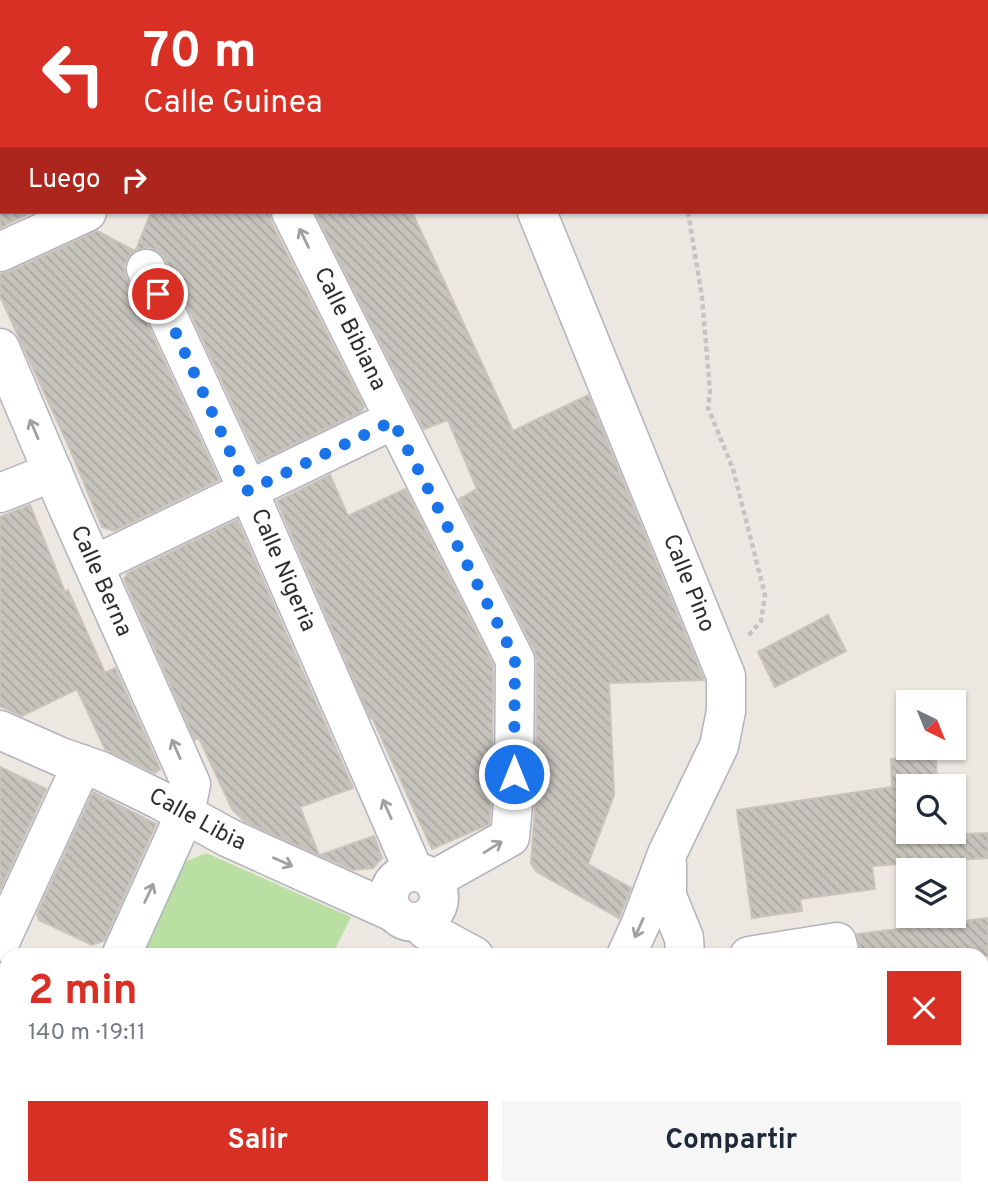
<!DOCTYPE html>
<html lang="es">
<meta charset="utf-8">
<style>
:root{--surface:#fff;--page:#f6f6f7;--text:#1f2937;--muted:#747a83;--accent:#d93025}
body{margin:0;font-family:Overpass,sans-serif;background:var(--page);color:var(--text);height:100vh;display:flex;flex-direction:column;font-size:26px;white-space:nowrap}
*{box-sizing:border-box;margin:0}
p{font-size:23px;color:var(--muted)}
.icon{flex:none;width:38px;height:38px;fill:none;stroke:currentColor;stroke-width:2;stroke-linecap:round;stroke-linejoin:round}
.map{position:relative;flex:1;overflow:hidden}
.sheet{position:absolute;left:0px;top:948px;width:989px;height:247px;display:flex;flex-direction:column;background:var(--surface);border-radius:21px 21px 0 0;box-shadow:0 2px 5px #0004}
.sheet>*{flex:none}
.banner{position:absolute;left:0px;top:0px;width:989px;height:214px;box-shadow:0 2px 5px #0004;background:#d93025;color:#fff;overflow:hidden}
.needle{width:46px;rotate:137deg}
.controls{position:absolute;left:896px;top:690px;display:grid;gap:14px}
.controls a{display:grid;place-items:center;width:70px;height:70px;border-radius:0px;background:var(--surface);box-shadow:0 2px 5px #0004;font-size:35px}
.pin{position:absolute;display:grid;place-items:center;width:60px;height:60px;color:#fff;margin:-30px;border:4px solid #fff;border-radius:50%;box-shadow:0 2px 7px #0007}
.me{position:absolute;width:77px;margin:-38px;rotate:0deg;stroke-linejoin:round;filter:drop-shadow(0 0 5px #0008)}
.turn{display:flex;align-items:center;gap:24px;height:147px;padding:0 28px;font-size:32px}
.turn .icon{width:91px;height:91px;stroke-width:2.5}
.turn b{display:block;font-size:49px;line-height:60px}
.then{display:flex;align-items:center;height:66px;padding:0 28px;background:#0003;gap:14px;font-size:26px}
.round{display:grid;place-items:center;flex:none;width:74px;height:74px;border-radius:0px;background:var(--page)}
.head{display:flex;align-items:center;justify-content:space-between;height:119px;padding:0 28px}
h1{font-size:42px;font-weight:700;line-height:52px;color:var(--accent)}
.button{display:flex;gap:14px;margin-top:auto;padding:14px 28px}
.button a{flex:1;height:80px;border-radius:0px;background:var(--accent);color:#fff;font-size:28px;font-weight:700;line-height:80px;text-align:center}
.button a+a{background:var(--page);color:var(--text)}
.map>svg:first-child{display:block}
.grass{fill:#badfa2}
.building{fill:url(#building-back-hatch);stroke:#c9c3ba;stroke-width:2}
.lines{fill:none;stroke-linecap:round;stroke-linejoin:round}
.minor-casing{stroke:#b1b3bc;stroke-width:41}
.path{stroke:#c4c4c4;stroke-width:4.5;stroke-dasharray:5 3.5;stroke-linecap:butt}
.minor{stroke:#fff;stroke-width:38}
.oneway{stroke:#a0a0a0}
.route{stroke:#1a73e8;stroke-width:12;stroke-dasharray:0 21.6}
.labels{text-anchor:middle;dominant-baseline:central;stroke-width:7;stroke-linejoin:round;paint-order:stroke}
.street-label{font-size:23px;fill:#2d2d2d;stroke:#fff}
</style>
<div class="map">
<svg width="988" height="1194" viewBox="0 0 988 1194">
<defs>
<pattern id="building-back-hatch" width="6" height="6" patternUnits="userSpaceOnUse" patternTransform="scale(1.75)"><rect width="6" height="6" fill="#c6c2bc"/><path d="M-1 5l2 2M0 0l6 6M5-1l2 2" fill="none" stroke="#aaa7a2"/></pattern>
</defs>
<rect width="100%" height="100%" fill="#ede7e1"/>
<path class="grass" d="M206 853 351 917 332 955 135 956 185 862Z
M135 1188H243L241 1194H147Z"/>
<path class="building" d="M0 212H32L0 228Z
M151 212H269L271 222 364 407 362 411 259 461 166 260 159 252 149 247 136 250Z
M315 212H412L513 431 588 395 704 680 609 683 614 795 588 864 631 888 619 918 537 872 531 864 536 793 537 660 535 651 459 499 477 489 448 420 424 429Z
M97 231 135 251 128 257 124 266 126 278 219 480 114 531 102 527 70 449 0 296V274L9 272Z
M330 475 348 516 405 489 493 665 492 792 489 824 432 849 371 715V719L277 501Z
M30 505 65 592 68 590 105 673 115 668 160 769 155 773 105 749 77 689 22 716 0 706V517Z
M237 520 353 788 300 807 319 855 244 821 232 809 199 738 195 740 124 579 128 573Z
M828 615 846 651 775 687 758 652Z
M936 755 937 786H908V831H940V835L988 833V858L872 866 875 889 800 899 802 911 752 918 737 810 892 787 891 759Z
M0 767 46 789 0 890Z
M93 792 156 824 104 941 92 945 39 920 37 914Z
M374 836 382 858 373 868 353 870 320 855Z
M988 918V956H861L857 934Z"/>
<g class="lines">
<defs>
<g id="minor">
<path d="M73 0 74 2"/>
<path d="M186 0 187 2"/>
<path d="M489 2V0"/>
<path d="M0 90 2 94"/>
<path id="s1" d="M291 212 515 660 514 793 510 837 433 880"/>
<path id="s2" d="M537 212 726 676V711L719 746 667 854 641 923 626 956"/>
<path d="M0 252 87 212"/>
<path id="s3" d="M146 269 248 490 414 872"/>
<path id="s4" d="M0 348 64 499 191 784 185 814 121 956"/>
<path d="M0 493 53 472"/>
<path d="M94 565 393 420"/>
<path id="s5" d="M0 730 61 757 101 771 160 800 229 838 393 912"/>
<path d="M667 864V896L684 938 685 956"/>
<circle cx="414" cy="897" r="25"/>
<path d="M423 921 426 930 474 956"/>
<path d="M0 942 82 764"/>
<path d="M749 956 837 942 840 956"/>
<path d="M0 1149 7 1152"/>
<path d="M81 1188 92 1194"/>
<path d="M507 1188 519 1194"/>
<path d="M732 1188 733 1194"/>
<path d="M901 1188 902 1194"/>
</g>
</defs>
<use href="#minor" class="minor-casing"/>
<path class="path" d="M653 0V2
M121 2 125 0
M688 212 702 297 710 391 708 408 733 469 765 595 761 621 748 636"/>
<use href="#minor" class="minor"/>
</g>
<defs><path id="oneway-shaft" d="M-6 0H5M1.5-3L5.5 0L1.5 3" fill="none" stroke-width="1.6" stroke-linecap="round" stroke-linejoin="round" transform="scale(1.75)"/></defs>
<g class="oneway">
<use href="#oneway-shaft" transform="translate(304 238) rotate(-116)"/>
<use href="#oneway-shaft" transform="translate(34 429) rotate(-113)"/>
<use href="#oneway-shaft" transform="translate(176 749) rotate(-114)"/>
<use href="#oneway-shaft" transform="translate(387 809) rotate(-114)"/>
<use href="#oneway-shaft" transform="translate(493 847) rotate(-32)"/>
<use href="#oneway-shaft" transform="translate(283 862) rotate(24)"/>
<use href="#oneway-shaft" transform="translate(149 893) rotate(-65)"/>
<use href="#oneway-shaft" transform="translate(639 928) rotate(114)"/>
</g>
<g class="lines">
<path class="route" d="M158 294 248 491 393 421 503 634 515 660 514 774"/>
</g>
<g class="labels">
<g class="street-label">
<text stroke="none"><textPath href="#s1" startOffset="131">Calle Bibiana</textPath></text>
<text stroke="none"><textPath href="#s3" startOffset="331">Calle Nigeria</textPath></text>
<text stroke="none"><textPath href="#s4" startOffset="254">Calle Berna</textPath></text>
<text stroke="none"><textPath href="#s2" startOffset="401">Calle Pino</textPath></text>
<text stroke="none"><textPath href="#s5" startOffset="217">Calle Libia</textPath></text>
</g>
</g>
</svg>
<div class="controls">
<a><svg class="needle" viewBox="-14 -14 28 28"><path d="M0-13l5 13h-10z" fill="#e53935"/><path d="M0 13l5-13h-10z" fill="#747a83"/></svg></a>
<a><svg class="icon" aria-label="search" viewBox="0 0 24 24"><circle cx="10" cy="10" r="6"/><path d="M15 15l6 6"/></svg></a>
<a><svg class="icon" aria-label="layers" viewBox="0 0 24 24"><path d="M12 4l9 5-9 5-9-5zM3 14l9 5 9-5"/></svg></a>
</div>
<div class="pin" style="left:158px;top:294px;background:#d93025"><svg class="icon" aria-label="arrive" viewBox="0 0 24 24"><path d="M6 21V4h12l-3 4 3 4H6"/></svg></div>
<svg class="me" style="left:514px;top:774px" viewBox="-20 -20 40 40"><circle r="17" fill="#1a73e8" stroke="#fff" stroke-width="3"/><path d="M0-11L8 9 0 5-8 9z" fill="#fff"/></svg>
<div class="banner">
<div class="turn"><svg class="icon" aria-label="left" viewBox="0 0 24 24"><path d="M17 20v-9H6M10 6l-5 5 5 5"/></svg><div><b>70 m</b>Calle Guinea</div></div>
<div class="then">Luego<svg class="icon" aria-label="right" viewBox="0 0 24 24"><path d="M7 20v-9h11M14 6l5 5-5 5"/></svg></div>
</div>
<section class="sheet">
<div class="head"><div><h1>2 min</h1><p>140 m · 19:11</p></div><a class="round" style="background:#d93025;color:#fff"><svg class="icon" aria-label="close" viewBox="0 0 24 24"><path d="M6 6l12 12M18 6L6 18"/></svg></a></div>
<div class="button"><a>Salir</a><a>Compartir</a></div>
</section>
</div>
